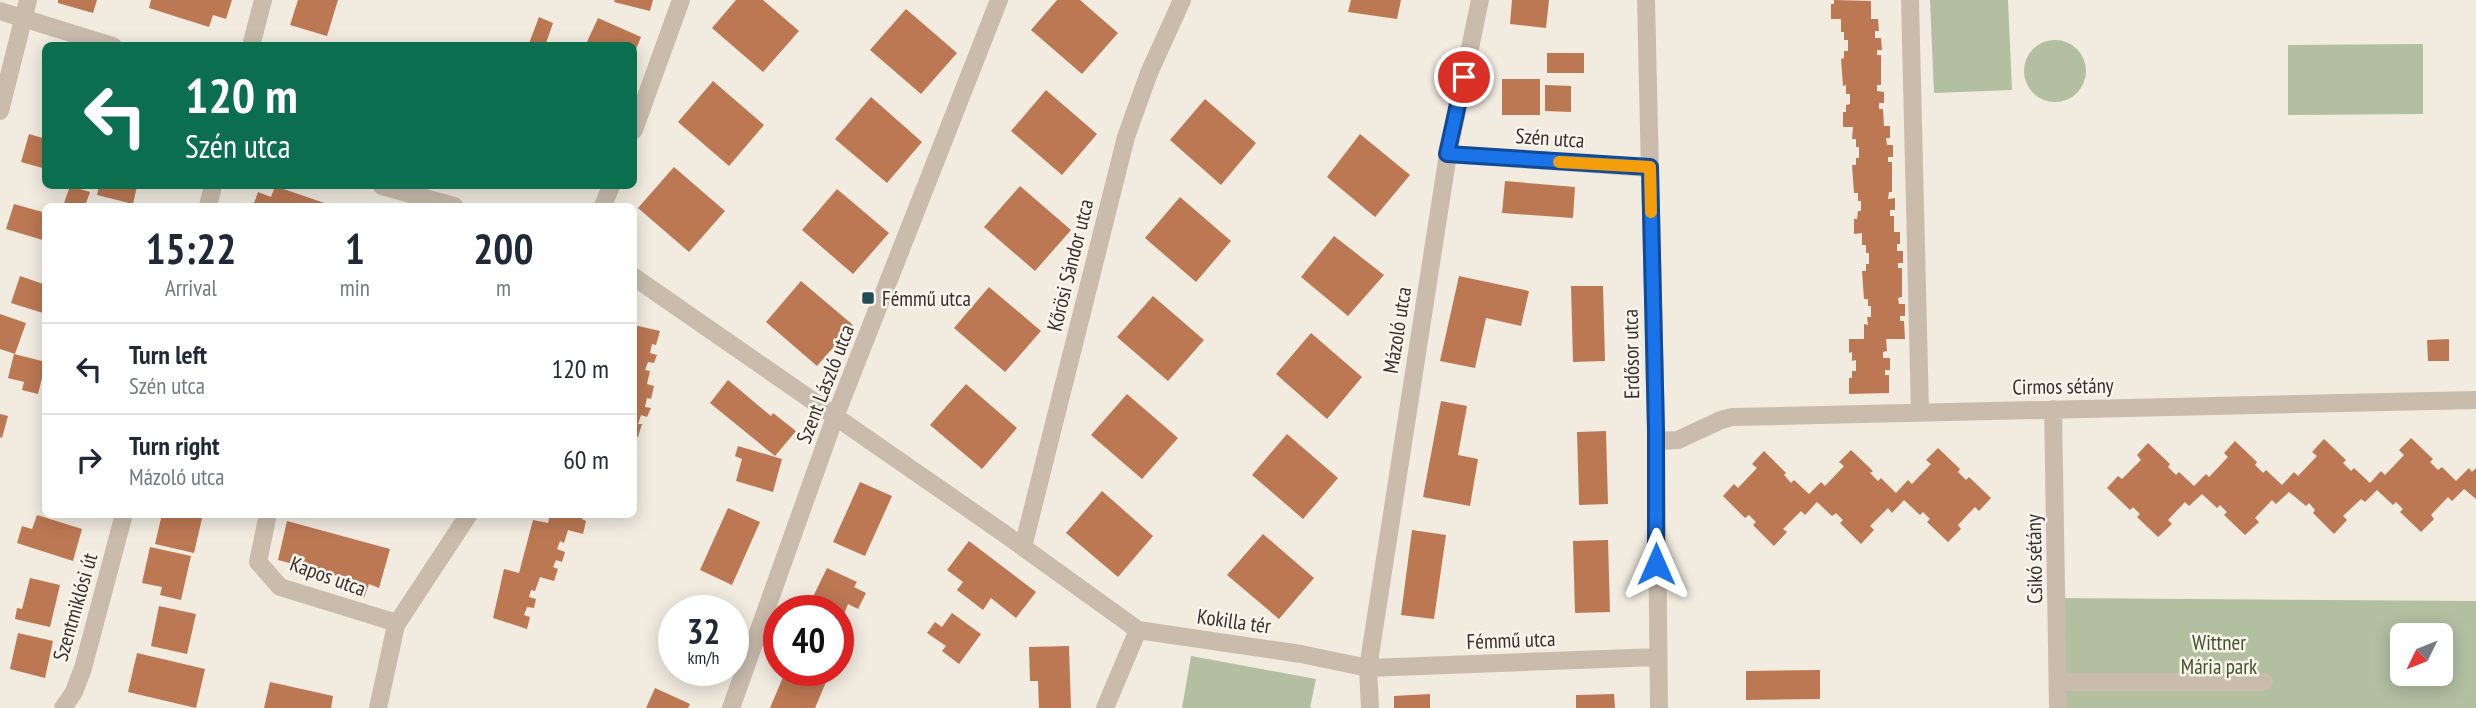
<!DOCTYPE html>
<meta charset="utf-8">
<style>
:root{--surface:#fff;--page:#f2f2f3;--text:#1f2937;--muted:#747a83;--line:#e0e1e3}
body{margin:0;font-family:"PT Sans Narrow",sans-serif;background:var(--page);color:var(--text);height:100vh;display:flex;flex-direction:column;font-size:26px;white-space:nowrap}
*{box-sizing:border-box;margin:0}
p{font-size:23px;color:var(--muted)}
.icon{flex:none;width:38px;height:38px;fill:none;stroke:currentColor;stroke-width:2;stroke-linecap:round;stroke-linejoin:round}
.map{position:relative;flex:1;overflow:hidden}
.details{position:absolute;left:42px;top:203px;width:595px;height:315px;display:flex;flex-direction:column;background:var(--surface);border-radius:10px;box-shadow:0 4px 18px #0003}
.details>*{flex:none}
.hud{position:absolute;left:42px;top:42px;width:595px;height:147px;border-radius:10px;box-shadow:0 4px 18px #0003;background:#0b6e4f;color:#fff;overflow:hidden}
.needle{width:46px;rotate:227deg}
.tools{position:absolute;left:2390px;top:623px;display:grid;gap:14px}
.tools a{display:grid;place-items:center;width:63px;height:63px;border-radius:10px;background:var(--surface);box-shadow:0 4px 18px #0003;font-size:35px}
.speed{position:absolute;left:658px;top:595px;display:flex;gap:14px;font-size:35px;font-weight:700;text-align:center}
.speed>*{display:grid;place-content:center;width:91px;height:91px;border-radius:50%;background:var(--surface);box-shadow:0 4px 18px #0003;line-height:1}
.speed small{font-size:18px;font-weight:400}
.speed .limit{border:10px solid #d22;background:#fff;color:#111}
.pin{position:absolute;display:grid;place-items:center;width:60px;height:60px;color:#fff;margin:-30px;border:4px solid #fff;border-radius:50%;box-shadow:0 2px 7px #0007}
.me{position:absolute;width:77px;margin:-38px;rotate:0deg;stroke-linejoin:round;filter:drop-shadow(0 0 5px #0008)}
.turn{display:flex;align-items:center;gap:24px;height:147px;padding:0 28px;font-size:32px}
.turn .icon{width:91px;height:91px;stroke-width:2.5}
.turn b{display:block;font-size:49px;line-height:60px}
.eta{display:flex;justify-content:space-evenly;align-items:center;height:119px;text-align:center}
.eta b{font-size:42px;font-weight:700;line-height:49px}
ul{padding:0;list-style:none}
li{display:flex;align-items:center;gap:21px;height:91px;padding:0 28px;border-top:2px solid var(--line)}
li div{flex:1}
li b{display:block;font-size:26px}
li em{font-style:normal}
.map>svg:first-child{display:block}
.green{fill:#b2bfa1;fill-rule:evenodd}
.building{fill:#bc7853}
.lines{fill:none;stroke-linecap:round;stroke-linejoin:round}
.minor{stroke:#c9bcad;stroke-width:18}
.route-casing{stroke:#114b97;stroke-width:18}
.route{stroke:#1a73e8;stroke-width:12}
.slow{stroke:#f59e0b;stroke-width:12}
.poi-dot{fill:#234d56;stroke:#f9f4ec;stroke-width:2.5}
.labels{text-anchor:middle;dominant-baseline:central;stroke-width:5;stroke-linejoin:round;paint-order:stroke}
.street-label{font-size:21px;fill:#37302b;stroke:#f9f4ec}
.poi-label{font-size:21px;fill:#37302b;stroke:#f9f4ec;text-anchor:start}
.park-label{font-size:21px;fill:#435430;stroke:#f9f4ec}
</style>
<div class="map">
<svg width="2476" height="708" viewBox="0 0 2476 708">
<rect width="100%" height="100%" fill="#f1ebe0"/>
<path class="green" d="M1930 0H2008L2012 90 1934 93Z
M2024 71a31 31 0 1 1 62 0a31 31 0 1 1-62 0Z
M2423 44V114L2288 115V45Z
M2058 598 2476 601V708H2058ZM2403 635H2441V674H2403Z
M1191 656 1316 679 1310 708H1182Z"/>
<path class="building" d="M58 0H97L93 13 58 3Z
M151 0H232L226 19 213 15 209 27 149 8Z
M298 0H338L327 36 290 25Z
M615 0H653L650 11 614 2Z
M736 0H763L799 31 763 72 712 28Z
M1057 0H1080L1118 33 1082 74 1031 30Z
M1351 0H1401L1397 19 1348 12Z
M1512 0H1549L1546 28 1510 24Z
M1834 0 1871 1V19H1878L1879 31H1875V38H1881L1882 50H1877V55H1881V85H1877V91L1884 92V103H1879V109H1883L1884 126H1890V138H1886L1887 145H1893V157H1888V162H1892V192H1889L1888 199 1895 198V210H1890V216H1894V232H1900V244H1897V251H1903V263H1898V268H1902V297L1898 298 1899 304H1905V316H1900V321H1904L1905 339H1886L1887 351 1883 352V358H1890V370H1885V375H1889V393L1849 394V378H1852V371H1856V360L1852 361V352L1849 353V339H1864V324L1868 325 1867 317H1871V306H1868V299H1864L1862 271H1866V264H1869V253H1866V245H1862V233L1854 234V219H1857L1858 211H1861V201H1858V193H1854L1852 165H1856V158H1859V147H1856V139H1852L1853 127H1843V112H1846V105L1850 104V94H1846V85L1843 86 1841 59 1844 58V51H1848V40H1844V32H1841V19H1831V4H1834Z
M906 9 957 53 921 94 870 50Z
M539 17 553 23 545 46H528Z
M598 18 641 37 634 54V46H594L587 42Z
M1547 53H1584V73H1547Z
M1502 79H1540V115H1502Z
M713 81 764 125 729 166 678 122Z
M1545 85 1571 86V112L1545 111Z
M1046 90 1097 134 1062 175 1011 131Z
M871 97 922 142 887 183 835 139Z
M1205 99 1256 143 1221 185 1170 140Z
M29 134 46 139V169L21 162Z
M1360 134 1410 175 1375 217 1327 177Z
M674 167 725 211 689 252 638 208Z
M1505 181 1575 187 1573 218 1502 213Z
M70 186 90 192 85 206H63Z
M99 186H137L133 204 97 195Z
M275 186 333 206H253L258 192 271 197Z
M1020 186 1071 230 1035 271 984 227Z
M837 189 889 233 853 274 802 230Z
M1180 197 1231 241 1196 282 1145 238Z
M14 204 46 213V241L6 229Z
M1334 236 1384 275 1348 316 1301 277Z
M20 276 46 285 43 313 11 303Z
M1459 276 1529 291 1521 326 1486 318 1475 368 1440 361Z
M801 281 853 325 817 366 766 322Z
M1571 286H1603L1605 361 1573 362Z
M989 287 1041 331 1005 372 954 328Z
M1153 296 1204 340 1168 381 1117 337Z
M0 314 26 323 15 354 0 349Z
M634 325 660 331 656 345 652 344 650 353 657 355 654 363 648 362 645 370 650 371 647 384 654 386 651 399 647 398 645 407 651 408 647 417 641 415 638 424H642L638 437 634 436Z
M1311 333 1362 377 1327 419 1276 374Z
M2449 339V361H2428L2427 340Z
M14 354 46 362 38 394 22 390 24 382 8 378Z
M728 380 771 416 773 413 796 431 775 456 710 403Z
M966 384 1017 428 982 469 930 425Z
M1127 394 1178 438 1142 479 1091 435Z
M1441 401 1467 406 1458 455 1478 459 1470 506 1423 497Z
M0 414 8 416 2 438 0 437Z
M1606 431 1608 504 1579 505 1577 432Z
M1287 434 1338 478 1303 519 1252 475Z
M2411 438 2433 459 2430 462 2438 470 2442 467 2456 481 2469 468 2472 472 2476 468V499L2464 489 2452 501 2448 497 2431 515 2434 519 2421 532 2400 512 2403 509 2396 502 2393 505 2377 490 2365 502 2361 499 2343 516 2347 520 2334 534 2313 513 2315 510 2309 503 2306 506 2289 492 2276 504 2272 500 2255 518 2259 522 2245 535 2224 515 2227 512 2220 505 2217 508 2202 494 2189 506 2185 502 2168 520 2172 524 2158 537 2137 517 2140 514 2133 507 2130 510 2107 488 2118 476 2122 479 2141 460 2137 455 2148 443 2170 464 2168 467 2176 475 2179 472 2194 486 2206 474 2209 477 2228 457 2224 453 2235 441 2257 462 2255 465 2263 473 2266 470 2282 485 2294 472 2298 476 2317 456 2312 452 2324 439 2346 460 2343 463 2351 471 2354 468 2370 483 2381 471 2385 475 2404 455 2399 450Z
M738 446 782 459 773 492 736 481 742 459 735 456Z
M1938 448 1960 469 1958 472 1966 480 1969 477 1991 498 1979 511 1975 507 1958 525 1961 529 1948 542 1927 522 1930 519 1923 512 1920 515 1904 500 1892 513 1888 508 1870 526 1874 530 1861 544 1840 523 1843 520 1836 513 1832 516 1817 502 1805 515 1801 511 1783 529 1787 532 1774 546 1753 525 1756 522 1749 515 1745 518 1723 496 1734 484 1738 488 1757 468 1752 464 1764 451 1786 473 1784 475 1791 483 1794 480 1809 494 1821 482 1825 486 1844 466 1839 462 1851 450 1873 471 1870 473 1878 481 1881 478 1896 493 1908 480 1912 484 1931 464 1926 460Z
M860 482 892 496 865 556 833 542Z
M1102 491 1153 536 1118 577 1066 533Z
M728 508 760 522 732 585 700 570Z
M162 514H203L194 553 155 544Z
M550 514H583L582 519 586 521 583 534 568 530 564 543 560 541 557 549 565 552 562 562 556 560 553 567 558 569 554 581 540 577 535 591 531 590 529 597 536 599 534 608 527 607 524 615 530 617 527 629 493 618 504 569 519 573 533 520 548 523Z
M37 515 82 529 73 561 17 543 22 526 32 529Z
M287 521 390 549 379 588 369 584 364 598 355 594 360 582 278 560Z
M1412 530 1446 535 1434 619 1401 615Z
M1263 534 1314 578 1279 619 1227 575Z
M1608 540 1610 612 1575 613 1573 541Z
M969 541 1036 592 1016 618 991 598 983 610 957 590 963 582 947 570Z
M150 547 191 556 181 600 160 595 162 587 142 583Z
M827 568 857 582 854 587 866 593 858 609 848 604 838 630V611H830L811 601Z
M30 578 60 585 50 627 15 619 17 608 22 609Z
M159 606 196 614 187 654 151 646Z
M952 613 981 634 959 664 942 651 946 646 927 633 935 622 942 627Z
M18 633 53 641 45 678 10 669Z
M1069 646 1071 708H1039L1038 681H1030L1029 647Z
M137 653 205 669 196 708 128 692Z
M786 670H818L829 675 815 708H770Z
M1820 670V699L1746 700V671Z
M270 682 333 696 331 708H264Z
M655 688 690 704 688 708H646Z
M1430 694V708H1394V696Z
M1614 694 1615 708H1576V695Z"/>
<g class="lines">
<path class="minor" d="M1646 0 1656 430 1659 708
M1910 0 1920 412
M0 11 113 46
M251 46 263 0
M0 111 28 0
M634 130 681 0
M1448 154 1650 168
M382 186 454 206
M208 206 213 186
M603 206 611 186
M634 277 1002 532 1138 630 1301 654 1368 668 1657 657
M2053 409 2058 708
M1656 441 1678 440 1721 420 1732 417 2476 400
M268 514 258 562 280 587 397 623
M1023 547 1126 137 1149 73 1182 0
M2058 682H2264
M63 708 74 692 83 668 124 514
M378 708 396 625 469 514
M731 708 835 417 999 0
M1105 708 1138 630
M1370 708 1368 668 1448 154 1480 0"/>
</g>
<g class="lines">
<defs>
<path id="route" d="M1464 77 1447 154 1650 167 1656 430V564"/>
</defs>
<use href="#route" class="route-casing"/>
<use href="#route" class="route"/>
<path class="slow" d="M1559 162 1650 167 1651 212"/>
</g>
<rect class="poi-dot" x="861" y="291" width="14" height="14" rx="3.5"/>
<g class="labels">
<g class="street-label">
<text transform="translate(1550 138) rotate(4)">Szén utca</text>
<text transform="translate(1070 265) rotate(-76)">Kőrösi Sándor utca</text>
<text transform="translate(1397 330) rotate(-81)">Mázoló utca</text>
<text transform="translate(1631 354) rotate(-91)">Erdősor utca</text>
<text transform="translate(825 384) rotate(-69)">Szent László utca</text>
<text transform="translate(2063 386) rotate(-1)">Cirmos sétány</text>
<text transform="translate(2034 559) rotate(-91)">Csikó sétány</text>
<text transform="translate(328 576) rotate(20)">Kapos utca</text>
<text transform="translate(75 607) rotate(-74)">Szentmiklósi út</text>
<text transform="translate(1234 621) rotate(8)">Kokilla tér</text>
<text transform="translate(1511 640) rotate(-2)">Fémmű utca</text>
</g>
<g class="poi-label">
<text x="882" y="298">Fémmű utca</text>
</g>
<g class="park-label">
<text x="2219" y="642">Wittner<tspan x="2219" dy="24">Mária park</tspan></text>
</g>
</g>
</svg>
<div class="tools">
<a><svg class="needle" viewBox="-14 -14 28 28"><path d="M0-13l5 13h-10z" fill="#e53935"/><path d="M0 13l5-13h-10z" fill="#747a83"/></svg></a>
</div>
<div class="speed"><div>32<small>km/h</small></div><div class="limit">40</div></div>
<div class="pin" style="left:1464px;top:77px;background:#d93025"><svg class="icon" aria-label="arrive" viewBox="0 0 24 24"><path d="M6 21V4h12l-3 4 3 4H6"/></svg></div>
<svg class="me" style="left:1656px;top:564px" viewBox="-20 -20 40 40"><path d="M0-17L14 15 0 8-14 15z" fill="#1a73e8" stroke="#fff" stroke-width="4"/></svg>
<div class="hud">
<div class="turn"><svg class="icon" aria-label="left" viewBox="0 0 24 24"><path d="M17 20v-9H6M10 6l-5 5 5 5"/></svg><div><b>120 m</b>Szén utca</div></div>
</div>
<section class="details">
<div class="eta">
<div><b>15:22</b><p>Arrival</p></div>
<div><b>1</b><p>min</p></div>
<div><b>200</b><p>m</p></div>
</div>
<ul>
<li><svg class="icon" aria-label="left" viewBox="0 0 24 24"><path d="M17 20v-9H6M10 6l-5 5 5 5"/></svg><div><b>Turn left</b><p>Szén utca</p></div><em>120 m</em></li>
<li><svg class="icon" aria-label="right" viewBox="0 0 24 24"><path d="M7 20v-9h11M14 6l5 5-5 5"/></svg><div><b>Turn right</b><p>Mázoló utca</p></div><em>60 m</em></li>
</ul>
</section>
</div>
